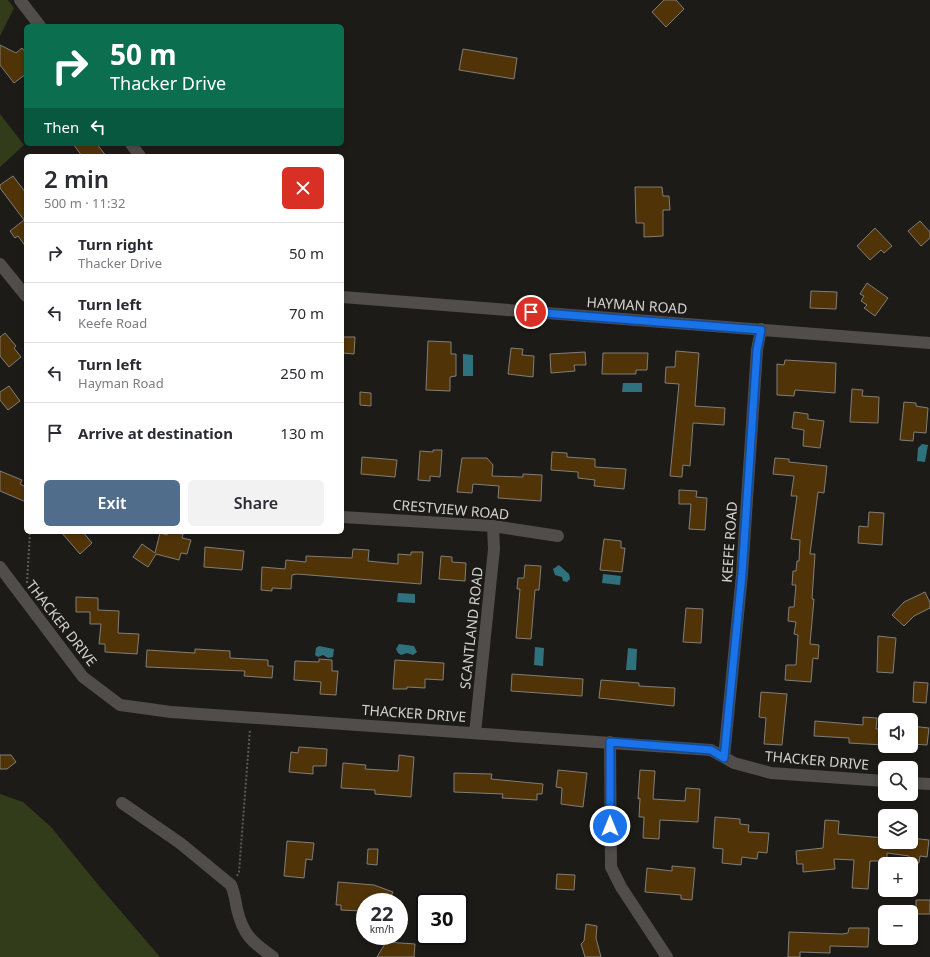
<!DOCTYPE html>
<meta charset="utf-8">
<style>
:root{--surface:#fff;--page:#f2f2f3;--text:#2b2b33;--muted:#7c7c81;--line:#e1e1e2;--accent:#506d8c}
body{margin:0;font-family:"Noto Sans",sans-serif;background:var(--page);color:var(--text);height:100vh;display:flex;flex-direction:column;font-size:15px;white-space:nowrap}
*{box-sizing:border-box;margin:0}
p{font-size:13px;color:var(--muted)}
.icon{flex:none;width:22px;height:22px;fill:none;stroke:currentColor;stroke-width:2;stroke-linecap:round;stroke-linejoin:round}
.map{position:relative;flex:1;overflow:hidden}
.side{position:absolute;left:24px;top:154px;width:320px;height:380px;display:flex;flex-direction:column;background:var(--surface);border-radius:6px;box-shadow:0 2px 6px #0003}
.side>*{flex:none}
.guide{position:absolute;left:24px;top:24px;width:320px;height:122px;border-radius:6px;box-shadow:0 2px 6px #0003;background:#0b6e4f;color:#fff;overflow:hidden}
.fabs{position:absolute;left:878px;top:713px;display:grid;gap:8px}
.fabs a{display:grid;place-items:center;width:40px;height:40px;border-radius:6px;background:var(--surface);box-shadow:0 2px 6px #0003;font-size:20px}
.speed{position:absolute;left:356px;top:893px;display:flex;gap:8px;font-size:20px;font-weight:700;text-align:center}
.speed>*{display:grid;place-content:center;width:52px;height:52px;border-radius:50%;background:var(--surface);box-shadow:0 2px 6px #0003;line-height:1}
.speed small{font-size:10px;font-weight:400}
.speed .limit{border:2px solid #111;border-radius:6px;background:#fff;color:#111}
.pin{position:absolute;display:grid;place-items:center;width:34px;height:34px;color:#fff;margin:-17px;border:2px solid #fff;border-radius:50%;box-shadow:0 1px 4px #0007}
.me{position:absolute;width:44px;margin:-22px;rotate:0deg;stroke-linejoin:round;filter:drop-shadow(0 0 3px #0008)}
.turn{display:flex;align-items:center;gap:14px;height:84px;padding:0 20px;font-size:18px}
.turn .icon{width:52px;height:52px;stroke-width:2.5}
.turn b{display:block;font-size:28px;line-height:34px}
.then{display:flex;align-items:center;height:38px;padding:0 20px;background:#0003;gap:8px;font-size:15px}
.round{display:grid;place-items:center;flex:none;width:42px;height:42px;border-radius:6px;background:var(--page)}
.headline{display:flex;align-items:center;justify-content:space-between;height:68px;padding:0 20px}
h1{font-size:24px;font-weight:600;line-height:30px}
.action{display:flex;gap:8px;margin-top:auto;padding:8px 20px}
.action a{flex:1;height:46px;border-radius:6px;background:var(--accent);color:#fff;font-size:16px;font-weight:600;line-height:46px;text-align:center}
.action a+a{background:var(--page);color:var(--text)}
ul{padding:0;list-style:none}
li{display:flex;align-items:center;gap:12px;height:60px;padding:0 20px;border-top:1px solid var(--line)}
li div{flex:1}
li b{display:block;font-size:15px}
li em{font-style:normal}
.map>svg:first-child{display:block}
.green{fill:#323b1a}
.water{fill:#2f727e}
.building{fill:#503407;stroke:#807d79}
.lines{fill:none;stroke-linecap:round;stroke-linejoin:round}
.path{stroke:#5c5a58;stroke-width:2;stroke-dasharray:2 2;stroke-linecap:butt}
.street{stroke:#504d4a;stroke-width:12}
.route-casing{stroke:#114b97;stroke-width:10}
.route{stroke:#1a73e8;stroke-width:7}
.labels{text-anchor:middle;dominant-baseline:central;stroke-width:4;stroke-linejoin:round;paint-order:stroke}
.street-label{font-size:14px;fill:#d4d2d0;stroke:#1d1b18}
</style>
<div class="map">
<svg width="930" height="957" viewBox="0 0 930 957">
<rect width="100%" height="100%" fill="#1d1b18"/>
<path class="green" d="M0 0H8L14 8 0 36Z
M0 114 24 145 0 167Z
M0 794 23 802 51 827 100 887 160 957H0Z"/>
<path class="water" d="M463 354 473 355V376H463Z
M623 383H642V392H622Z
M922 444 928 445 925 462 917 461 918 448Z
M559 565 569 574 570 579 567 582 563 581 562 577 555 575 553 569Z
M603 574 621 576 620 585 602 583Z
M398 593 415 594V603L397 602Z
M399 644 414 646 417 652 413 655 407 653 401 655 398 653 396 649Z
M319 646 334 649 333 657 328 658 323 655 318 657 315 655 316 648Z
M535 647 544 648 543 666 534 665Z
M628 648 637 649 636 670H626Z"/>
<path class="building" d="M664 0H676L684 9 666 27 652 12Z
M0 45 16 53 22 48 26 53V74L14 83 0 65Z
M463 49 517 58 514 79 459 70Z
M73 144H97L106 156H82Z
M13 176 26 193V247L18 236 15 238 10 231 24 220 0 188V185Z
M635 187H662L663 196H669L670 210H663V236L644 237V223H636Z
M920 221 930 232V238L921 246 908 231Z
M875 228 892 246 884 253 881 250 870 260 857 246Z
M867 283 888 298 875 316 864 308 867 305 861 301 864 296 860 294Z
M811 291 837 292 836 309 810 308Z
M5 333 16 346 14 348 21 357 9 367 0 356V337Z
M342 337H355L354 354 342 353Z
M428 341 451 342V354H456V376L450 377V391L426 390Z
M511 348 523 349 522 355 534 356 533 377 508 374Z
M676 351 699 353 695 406 725 408 724 425 693 423 690 466 683 465 682 477 670 476 679 384 665 383 666 367H675Z
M585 352 586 365H574L575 371 551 373 550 354Z
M603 353H648L647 370H636V374H602Z
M785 360 836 363 835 393 795 390 794 396 777 395V364L784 365Z
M9 386 20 401 8 410 0 400V392Z
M852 389 863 390 862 396 879 397 878 423 850 422Z
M360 392 371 393V406L360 405Z
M904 402 916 403V406L928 408 926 433 914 432 913 441 900 440Z
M794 412 808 414V419L824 421 820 448 803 446 804 430 792 428Z
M433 450H442L440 477 430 476V481L418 480 420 451 433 452Z
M552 452 567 453V457L595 459V467L626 469 624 489 594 486 595 480 578 478V472L551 470Z
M362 457 397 460 395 477 361 474Z
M462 458H487L493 465 492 476 523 477V474L542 475 541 501 498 498 499 486 473 484 472 493 457 492Z
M775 458 789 459V462L827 466 824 493 818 492 810 554H815L812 599H814L810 644 819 645 818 659 813 658 811 682 785 680 786 665H796L798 635 794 634 796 622 788 621 789 607H794L796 585H792L793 571H796L797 561H799L800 540 791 539 797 496H791L794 476 773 474Z
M0 471 22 480 20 484 26 487V502L0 491Z
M679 490 697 491 696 497 707 498 705 530 689 529 691 504H679Z
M869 512 884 513 882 545 858 543 859 526 868 527Z
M61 532H83L92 543 80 554Z
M168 532 183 534 182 538 191 540 187 554 181 553 179 560 156 554 148 567 133 557 142 544 155 553 160 533 167 535Z
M604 539 621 541V548H625L622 572 600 570Z
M205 547 244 551 242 570 204 567Z
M353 549 369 550 368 561 398 564V554L411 555V552H423L421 584 297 574 292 575 291 589 272 588V591L261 590 262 567 285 569 286 560 306 562V556L352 558Z
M441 556 452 557V562L466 563 465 581 439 579Z
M525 565 541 566 539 590H535L531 639 516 638 520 589H517L518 578H524Z
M925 592 930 603V608L914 616 904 626 892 615 904 602Z
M76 597 98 598V610L119 611 118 633 139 634 137 654 105 652V644H99L101 624H90V612H76Z
M686 608 703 609 701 643 683 642Z
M878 636 896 638 893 673 877 672Z
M195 649 230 651V658L268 660V666H273L272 678 244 676 245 671 146 667 147 650 195 653Z
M319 659 332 660V671H338L336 695 320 694 321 682 294 680 295 661 319 662Z
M395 660 444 663 443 680 425 679V688L407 687V689H393Z
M512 674 583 679 582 696 511 691Z
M601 680 639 683V686L675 688 674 706 599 698Z
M914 682 928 683 926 703 913 702Z
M761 692 787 694 782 745 764 744 766 718 759 717Z
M863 717 877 718 876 729H885L884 745 849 743V738L814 736 815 721 863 725Z
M911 726 929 728 927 745 911 744Z
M299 747 327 749 326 766H313V774L289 772 291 752 298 753Z
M0 755H11L16 762 7 769H0Z
M399 755 414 757 411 797 375 794V790L341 788 343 763 366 765 365 769 398 771Z
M558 770 587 773 583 807 561 804 562 788 556 787Z
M640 770 655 771 653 799 685 801 686 788 700 789 698 822 660 820 659 839 643 838 644 817H639L640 798 638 799Z
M454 773 492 774 491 779 543 784 542 794H537V800L502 798 503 794 454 792Z
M715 817 740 819V824L749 825 748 832 769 833 767 853 758 852 757 859 742 857 741 865 722 863 723 849 713 848Z
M825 820 839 821 838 834 885 838V842H911V838L929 840 927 857 920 856 919 863 909 862V856L887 853V861H870L868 889 852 888 854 860 834 859 835 869 803 872V864H797L796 851 823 848Z
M287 841 314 843 312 860 306 859 304 878 284 876Z
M368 849H378L377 865 367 864Z
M672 866 695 868 692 900 681 899V895L645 892 647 868 672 871Z
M557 874 575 875 574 890 556 889Z
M338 882 374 885 393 892 388 902H365V908L361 907V911L341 910V905H336Z
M916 900H930V914H916Z
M586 924 597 926 596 938 601 957H585L581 944 584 941Z
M849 928H869L868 947 830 946V953L800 952V957H788L789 932 842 934 848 933Z
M386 942 415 944 414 957H377Z"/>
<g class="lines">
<path class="path" d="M27 583 30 532
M237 876 239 872 250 729"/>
<path class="street" d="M20 0 40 26
M131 144 140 156
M0 264 26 296
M342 297 930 343
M342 517 493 526 558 536
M0 567 83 677 120 705 171 712 711 750 734 763 771 773 885 781
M475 733 494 549 493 526
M610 742 611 867 621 887 667 957
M724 757 742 574 757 350 761 329
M911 783 930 784
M122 803 180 843 231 885C235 894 235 900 237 909 243 935 252 942 273 957"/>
</g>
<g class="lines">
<defs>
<path id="route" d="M531 312 761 330 757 350 742 574 724 758 711 750 610 742V826"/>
</defs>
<use href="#route" class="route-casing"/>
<use href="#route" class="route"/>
</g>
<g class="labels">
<g class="street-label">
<text transform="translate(637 305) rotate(4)">HAYMAN ROAD</text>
<text transform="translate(451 509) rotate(5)">CRESTVIEW ROAD</text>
<text transform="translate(729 542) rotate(-86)">KEEFE ROAD</text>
<text transform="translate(62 623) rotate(52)">THACKER DRIVE</text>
<text transform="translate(471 628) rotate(-84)">SCANTLAND ROAD</text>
<text transform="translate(414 713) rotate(4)">THACKER DRIVE</text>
<text transform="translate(817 760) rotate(5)">THACKER DRIVE</text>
</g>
</g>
</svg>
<div class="fabs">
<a><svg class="icon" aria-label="sound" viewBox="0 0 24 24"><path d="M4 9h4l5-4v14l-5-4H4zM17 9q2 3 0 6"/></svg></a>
<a><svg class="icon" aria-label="search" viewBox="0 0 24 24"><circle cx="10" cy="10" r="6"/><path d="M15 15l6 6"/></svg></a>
<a><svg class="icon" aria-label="layers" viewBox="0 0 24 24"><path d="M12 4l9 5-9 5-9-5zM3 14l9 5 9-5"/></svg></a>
<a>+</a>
<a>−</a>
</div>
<div class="speed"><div>22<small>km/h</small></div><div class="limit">30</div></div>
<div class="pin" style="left:531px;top:312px;background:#d93025"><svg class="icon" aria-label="arrive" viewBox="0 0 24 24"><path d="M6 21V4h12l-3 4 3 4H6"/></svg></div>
<svg class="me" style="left:610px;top:826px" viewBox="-20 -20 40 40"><circle r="17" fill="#1a73e8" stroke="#fff" stroke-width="3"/><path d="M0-11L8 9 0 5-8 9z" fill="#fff"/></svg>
<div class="guide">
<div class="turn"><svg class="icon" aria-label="right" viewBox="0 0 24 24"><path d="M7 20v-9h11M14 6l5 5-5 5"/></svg><div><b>50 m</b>Thacker Drive</div></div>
<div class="then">Then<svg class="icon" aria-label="left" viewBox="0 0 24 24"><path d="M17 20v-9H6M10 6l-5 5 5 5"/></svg></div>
</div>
<section class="side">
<div class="headline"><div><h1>2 min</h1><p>500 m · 11:32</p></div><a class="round" style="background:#d93025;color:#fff"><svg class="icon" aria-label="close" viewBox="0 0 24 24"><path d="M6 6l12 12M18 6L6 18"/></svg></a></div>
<ul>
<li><svg class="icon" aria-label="right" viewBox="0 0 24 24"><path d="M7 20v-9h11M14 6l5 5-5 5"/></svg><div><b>Turn right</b><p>Thacker Drive</p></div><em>50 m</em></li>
<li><svg class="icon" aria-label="left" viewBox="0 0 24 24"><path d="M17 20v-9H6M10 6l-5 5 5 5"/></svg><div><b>Turn left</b><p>Keefe Road</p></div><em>70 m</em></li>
<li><svg class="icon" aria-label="left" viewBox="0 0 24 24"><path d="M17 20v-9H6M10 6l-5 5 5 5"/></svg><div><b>Turn left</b><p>Hayman Road</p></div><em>250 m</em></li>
<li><svg class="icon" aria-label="arrive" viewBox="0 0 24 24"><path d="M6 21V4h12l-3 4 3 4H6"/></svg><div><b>Arrive at destination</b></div><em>130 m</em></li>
</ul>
<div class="action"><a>Exit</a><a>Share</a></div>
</section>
</div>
